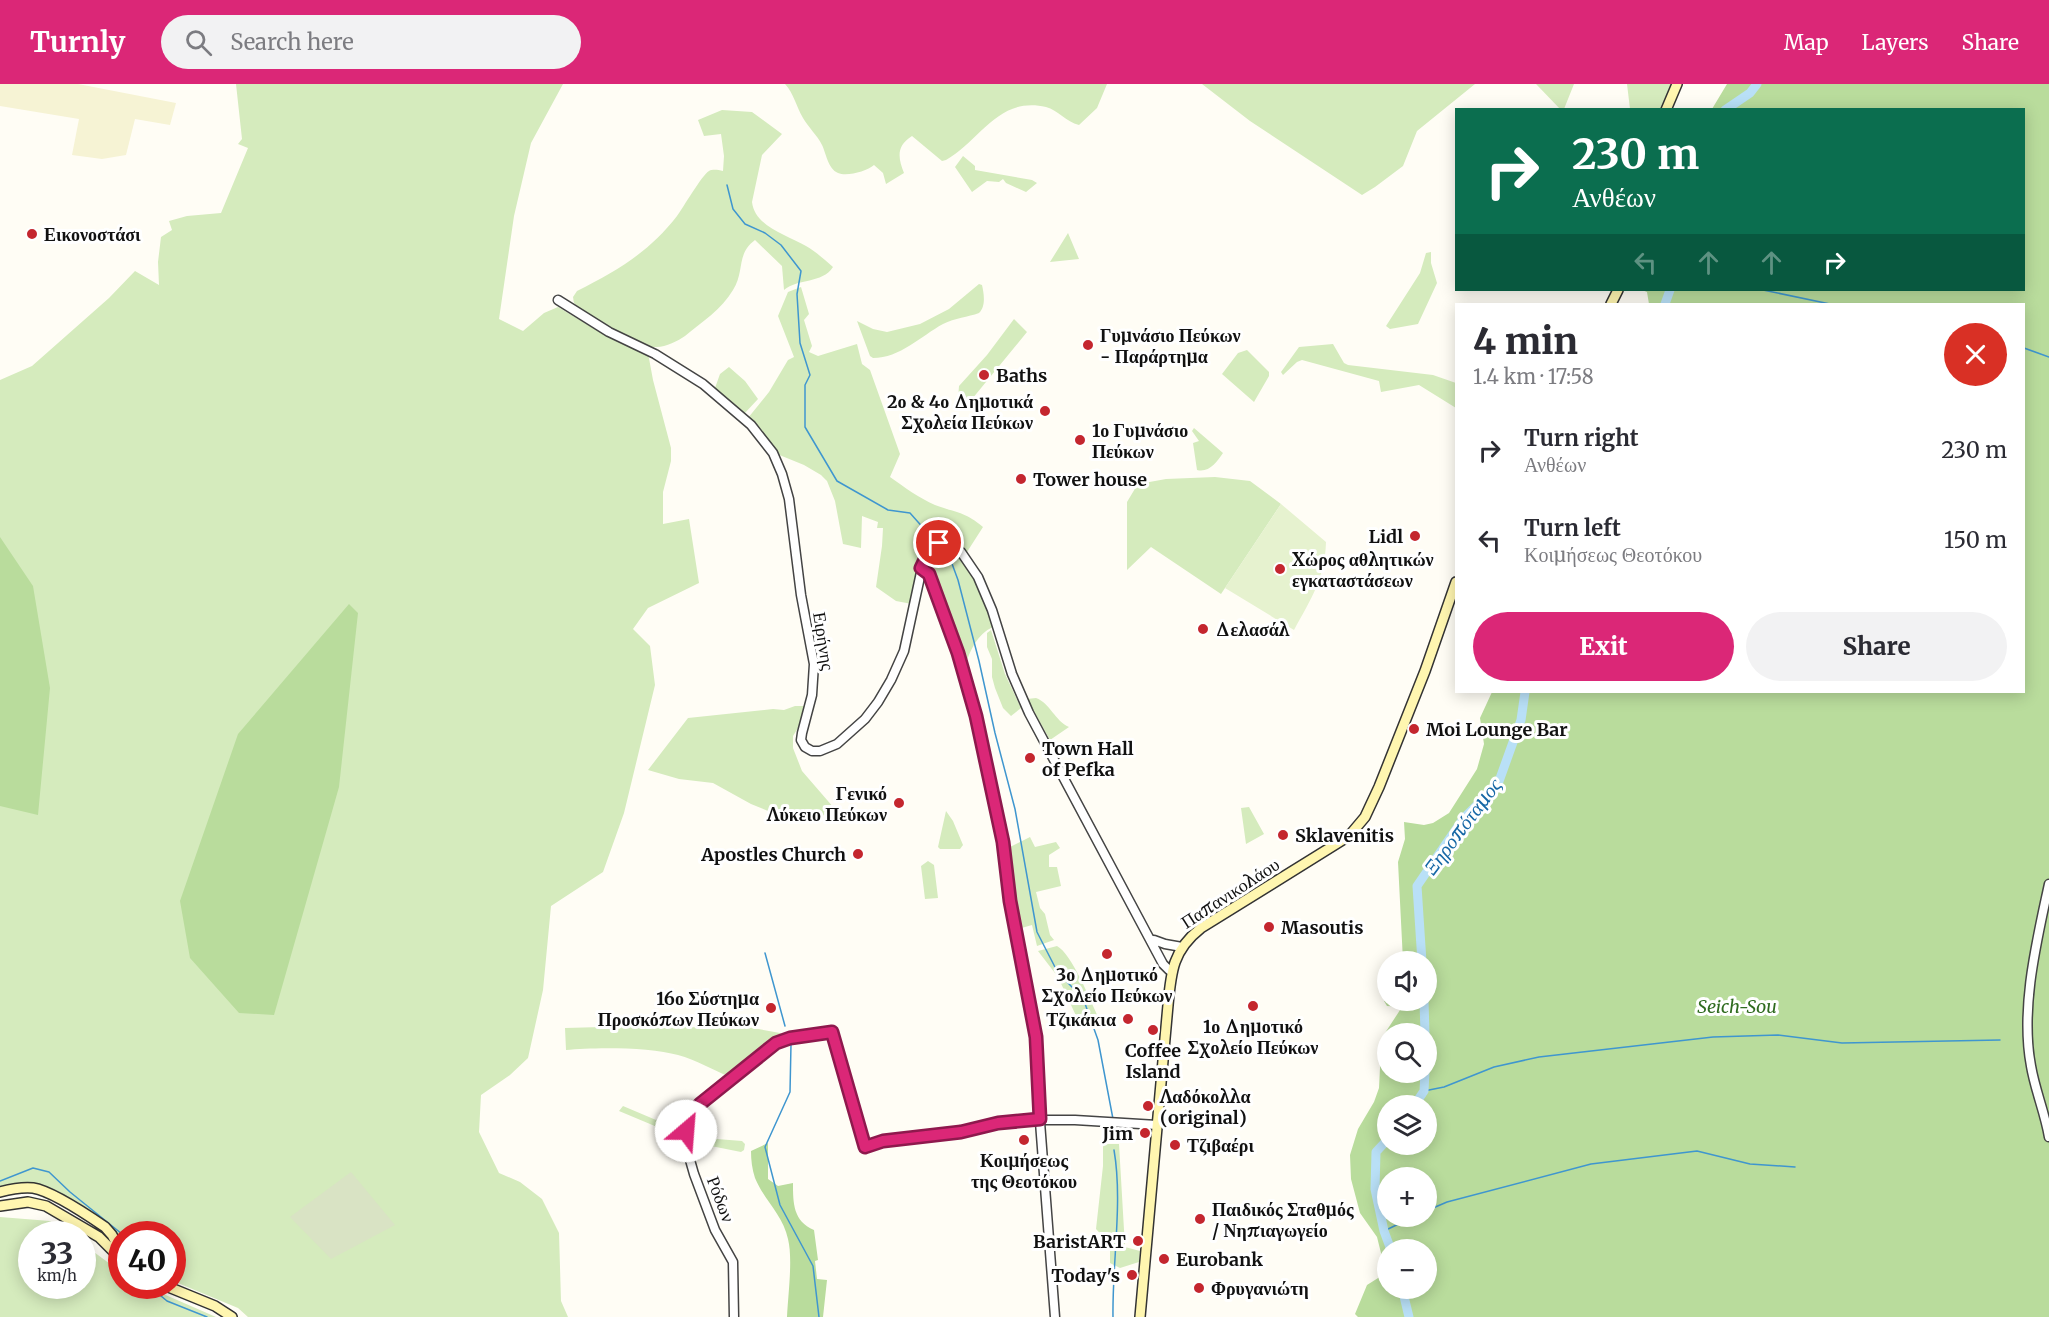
<!DOCTYPE html>
<meta charset="utf-8">
<style>
:root{--surface:#fff;--page:#f2f2f3;--text:#2b2b33;--muted:#7c7c81;--accent:#db2777}
body{margin:0;font-family:Merriweather,serif;background:var(--page);color:var(--text);height:100vh;display:flex;flex-direction:column;font-size:22px;white-space:nowrap}
*{box-sizing:border-box;margin:0}
p{font-size:20px;color:var(--muted)}
.icon{flex:none;width:33px;height:33px;fill:none;stroke:currentColor;stroke-width:2;stroke-linecap:round;stroke-linejoin:round}
.map{position:relative;flex:1;overflow:hidden}
.panel{position:absolute;left:1455px;top:219px;width:570px;height:390px;display:flex;flex-direction:column;background:var(--surface);border-radius:0px;box-shadow:0 3px 15px #0003}
.panel>*{flex:none}
.banner{position:absolute;left:1455px;top:24px;width:570px;height:183px;border-radius:0px;box-shadow:0 3px 15px #0003;background:#0b6e4f;color:#fff;overflow:hidden}
.controls{position:absolute;left:1377px;top:867px;display:grid;gap:12px}
.controls a{display:grid;place-items:center;width:60px;height:60px;border-radius:50%;background:var(--surface);box-shadow:0 3px 15px #0003;font-size:30px}
.speed{position:absolute;left:18px;top:1137px;display:flex;gap:12px;font-size:30px;font-weight:700;text-align:center}
.speed>*{display:grid;place-content:center;width:78px;height:78px;border-radius:50%;background:var(--surface);box-shadow:0 3px 15px #0003;line-height:1}
.speed small{font-size:15px;font-weight:400}
.speed .limit{border:9px solid #d22;background:#fff;color:#111}
.pin{position:absolute;display:grid;place-items:center;width:51px;height:51px;color:#fff;margin:-26px;border:3px solid #fff;border-radius:50%;box-shadow:0 2px 6px #0007}
.me{position:absolute;width:66px;margin:-33px;rotate:27deg;stroke-linejoin:round;filter:drop-shadow(0 0 4px #0008)}
.turn{display:flex;align-items:center;gap:21px;height:126px;padding:0 18px;font-size:27px}
.turn .icon{width:78px;height:78px;stroke-width:2.5}
.turn b{display:block;font-size:42px;line-height:51px}
.lanes{display:flex;align-items:center;height:57px;padding:0 18px;background:#0003;justify-content:center;gap:30px;direction:ltr}
.lanes .off{opacity:.35}
.round{display:grid;place-items:center;flex:none;width:63px;height:63px;border-radius:32px;background:var(--page)}
.overview{display:flex;align-items:center;justify-content:space-between;height:102px;padding:0 18px}
h1{font-size:36px;font-weight:800;line-height:45px}
.button{display:flex;gap:12px;margin-top:auto;padding:12px 18px}
.button a{flex:1;height:69px;border-radius:36px;background:var(--accent);color:#fff;font-size:24px;font-weight:800;line-height:69px;text-align:center}
.button a+a{background:var(--page);color:var(--text)}
ul{padding:0;list-style:none}
li{display:flex;align-items:center;gap:18px;height:90px;padding:0 18px}
li div{flex:1}
li b{display:block;font-size:22px}
li em{font-style:normal}
header{display:flex;align-items:center;gap:36px;box-sizing:border-box;height:84px;padding:0 30px;background:var(--accent);color:#fff}
header strong{font-size:28px}
nav{display:flex;gap:33px;margin-inline-start:auto;font-size:21px}
.search{width:420px;height:54px;background:var(--page);display:flex;align-items:center;gap:15px;box-sizing:border-box;padding:0 21px;border-radius:33px;color:var(--muted);font-size:22px}
.map>svg:first-child{display:block}
.farmland{fill:#f6f3d4}
.green{fill:#d5ebbd}
.forest{fill:#b9dc9c;fill-rule:evenodd}
.cemetery{fill:#d9e3c4}
.pitch{fill:#e6f2cf}
.lines{fill:none;stroke-linecap:round;stroke-linejoin:round}
.stream{stroke:#3f96cf;stroke-width:1.5}
.river{stroke:#b9e0f7;stroke-width:9}
.tertiary-casing{stroke:#444;stroke-width:11}
.secondary-casing{stroke:#333;stroke-width:12}
.tertiary{stroke:#fff;stroke-width:8}
.secondary{stroke:#fff6b0;stroke-width:9}
.route-casing{stroke:#8e194d;stroke-width:15}
.route{stroke:#db2777;stroke-width:10}
.poi-dot{fill:#c4262e;stroke:#fff;stroke-width:2}
.labels{text-anchor:middle;dominant-baseline:central;stroke-width:6;stroke-linejoin:round;paint-order:stroke}
.poi-label{font-size:18px;font-weight:bold;fill:#111;stroke:#fff;text-anchor:start}
.street-label{font-size:18px;fill:#111;stroke:#fff}
.park-label{font-size:18px;font-style:italic;fill:#2f6b1f;stroke:#fff}
.water-label{font-size:20px;font-style:italic;fill:#1768a6;stroke:#fff}
</style>
<header>
<strong>Turnly</strong>
<div class="search"><svg class="icon" aria-label="search" viewBox="0 0 24 24"><circle cx="10" cy="10" r="6"/><path d="M15 15l6 6"/></svg>Search here</div>
<nav><a>Map</a><a>Layers</a><a>Share</a></nav>
</header>
<div class="map">
<svg width="2049" height="1233" viewBox="0 0 2049 1233">
<rect width="100%" height="100%" fill="#fffdf5"/>
<path class="farmland" d="M0 0H78L176 19 170 41 135 35 126 71 102 75 72 71 79 35 0 22Z"/>
<path class="green" d="M236 0H563L531 59 514 132 499 235 523 247 544 229 558 223 603 250 648 269 653 296 671 364V377L663 408V440L689 435 699 499 648 524 633 545 650 562 655 601 624 729 603 788 551 822 543 906 528 974 510 991 481 1011 479 1048 499 1089 520 1098 542 1115 559 1149 561 1217 568 1233H248L238 1224 173 1197 172 1150H122L121 1157 114 1149 45 1107H0V296L32 282 109 214 135 187 159 201 158 178 161 153 172 146 169 137 187 132 221 129 248 64 238 60 242 55Z
M785 0H1107L1097 24 1079 41C1066 38 1058 26 1046 23 998 12 980 57 946 76L942 77 912 52C896 62 898 74 904 89L886 100 883 89 874 81C867 87 847 93 838 89 828 85 826 69 822 61 817 51 808 43 803 34 796 22 794 10 785 0Z
M1202 0H1475L1417 47 1403 82 1375 103 1362 111 1250 37Z
M1536 0H1574L1564 25 1561 26Z
M1627 0H1674L1661 26 1630 25Z
M722 26 752 28 782 50 762 71 752 118C755 143 787 151 806 162 816 168 824 175 833 183 822 200 798 194 784 206L782 182 755 156C736 170 745 187 733 206 722 225 702 238 685 252 678 257 664 264 655 263 641 263 586 232 576 221 573 218 574 218 573 213L577 207C617 187 649 168 677 132 683 124 702 91 709 87 713 85 718 86 723 87L724 72 721 50 704 52 698 36Z
M963 72 975 82V86L1032 96 1037 99 1026 108 1006 99 1003 95 999 98 987 97 972 108 955 83Z
M1068 149 1079 175 1050 178Z
M1431 168V179L1437 199 1418 240 1390 245 1386 242 1420 189 1426 169Z
M979 200 982 201C984 210 986 222 979 229 968 233 955 234 943 240 921 252 900 274 873 274L870 272 857 237 873 245 887 248 920 240 949 225Z
M801 203 809 230 804 236 812 262 809 268 818 272 857 260 862 280 870 286 900 370 890 393C904 403 919 414 935 421 956 429 964 427 983 443L967 468C961 463 954 456 947 455 918 449 915 501 912 520L896 517 876 503 882 462 883 444H877L878 438 862 432 861 464 843 460 835 417 827 397 821 391 804 381 777 370 748 334 769 308 788 276 794 273 778 232 788 208Z
M1014 235 1027 248 963 326 958 315 959 302 987 271Z
M1333 260 1344 279 1348 281 1433 291 1456 299V324L1419 301 1381 308 1379 297 1302 276 1297 278 1283 291 1281 288 1299 263Z
M1247 266 1269 288V292L1254 318 1222 290 1238 269Z
M729 283 745 297 758 315 744 330 715 304 720 290Z
M1194 344 1223 369C1217 378 1209 389 1197 386L1193 359 1199 357 1192 347Z
M1215 393 1250 397 1281 420 1221 510 1151 463 1127 486V418L1136 403 1144 399 1166 395Z
M940 462C970 464 985 519 993 543 977 550 970 567 965 582L930 483 931 471Z
M991 546 1005 590 1021 624 1011 632 1003 624 995 604 992 593V575L987 563V549Z
M1036 614C1050 619 1055 637 1069 643L1050 656 1027 615Z
M795 622H805L801 639 793 652V664L802 687 834 724V726L814 736 804 738 790 736 751 720 713 699 679 695 648 686 688 634 773 625 784 626Z
M1249 723 1264 750 1246 760 1241 724Z
M946 727 953 737 963 761 960 765H940L938 763Z
M1030 753 1035 763 1056 758 1060 764 1049 771V783H1057L1061 802 1036 808 1040 824 1045 830 1050 851 1054 856 1037 862 1032 841 1018 845 1011 797 1010 763Z
M928 777 934 781 938 814 925 815 921 782Z
M1057 862C1072 870 1091 918 1099 935L1078 936 1058 893 1038 867Z
M725 939 780 949 784 952 765 963 730 993C713 986 696 976 678 971 651 963 594 963 566 966L565 944 676 941 708 945Z
M623 1022 682 1047 681 1053 619 1027Z
M692 1053 742 1057 745 1060 744 1066 741 1068 691 1058Z
M1103 1060H1119L1125 1163 1140 1167 1139 1178 1120 1184 1110 1179V1160L1096 1145 1103 1082Z
M0 1133 50 1137 69 1150H32V1202H82L83 1160 121 1188 122 1202H145L216 1233H0Z"/>
<path class="forest" d="M1727 0H2049V1233H1358L1355 1230 1367 1201 1386 1189 1377 1153 1360 1129 1351 1095 1350 1071 1358 1045 1374 1018 1379 1004 1381 964 1385 949 1402 923 1387 922 1384 917 1426 916V878L1403 877 1398 778 1405 755 1404 738 1424 741 1433 739 1449 729 1477 685 1484 660 1480 634 1492 608H2024V220H1649L1647 208 1642 206H2024V26L1712 25ZM1388 950H1426V988H1388ZM1388 1022H1426V1060H1388ZM1388 1094H1426V1132H1388ZM1388 1166H1426V1204H1388Z
M0 453 33 502 50 604 38 731 0 722Z
M349 520 358 529 339 703 274 931 239 929 190 874 180 817 238 650Z
M768 1059V1095L778 1102 793 1099C793 1119 793 1137 814 1146L818 1176 815 1177 817 1195 827 1196 823 1233H787C788 1211 793 1175 788 1155 783 1131 764 1116 755 1094 752 1085 751 1076 751 1067Z"/>
<path class="cemetery" d="M351 1088 395 1141 331 1175 290 1133Z"/>
<path class="pitch" d="M1281 420 1326 458C1325 494 1311 515 1294 546L1225 504Z"/>
<g class="lines">
<path class="stream" d="M727 101 733 125 745 140 765 149 781 161 801 187 797 210 800 259 810 291 805 301V343L837 397 888 426 910 429 934 456
M1763 206 1830 220
M2024 264 2049 273
M939 463 951 477 958 496 979 577 995 649 1015 725 1037 848 1058 889 1083 914 1098 956 1113 1035
M765 869 785 942
M791 960 790 1008 765 1063 780 1121 813 1182 819 1233
M1424 1007 1444 1003 1494 983 1539 973 1713 953 1778 951 1842 959 2000 956
M0 1097 33 1084 49 1088 70 1108 122 1150
M1426 1127 1447 1118 1591 1080 1697 1067 1750 1080 1795 1083
M1384 1147 1415 1132
M149 1202 167 1217 207 1233
M1113 1233C1112 1179 1123 1118 1114 1066"/>
<path class="river" d="M1725 26 1750 9 1757 0
M1665 220 1670 206
M1422 878 1417 802 1463 735 1498 700 1521 636 1525 608
M1424 916 1425 950
M1414 1022 1424 1007 1425 988
M1388 1055 1376 1068 1375 1105 1384 1147 1391 1166
M1402 1204 1409 1233"/>
<defs>
<path id="tertiary" d="M558 216 609 248 655 270 703 300 751 341 773 369 782 390 789 415 801 511 814 580 812 611 802 649 801 656 805 663 812 667H820L837 660 865 635 878 618 891 596 904 567 923 479 931 463 941 458 952 461 961 468 978 493 992 526 1012 590 1029 629 1163 880 1169 886H1172
M921 484 929 492 958 569 976 632 1004 763 1010 817 1037 958 1039 1025 1055 1233
M2049 800C2037 856 2020 924 2031 982 2035 1006 2045 1029 2049 1053
M1154 856 1165 860 1182 863
M734 1233 733 1178 715 1146 694 1090 686 1062 687 1042 695 1027 704 1017 775 960 790 954 832 947 865 1063 883 1057 961 1048 998 1039 1024 1036H1075L1157 1041"/>
<path id="secondary" d="M1666 26 1677 0
M1611 220 1618 206
M0 1108C11 1105 22 1103 33 1104 52 1107 89 1132 105 1143L112 1151 122 1170
M0 1122 28 1118 46 1122 99 1153 122 1176
M166 1202 215 1222 232 1233
M1140 1233 1168 921C1171 887 1173 866 1201 844L1349 752 1365 733 1379 703 1425 587 1456 498"/>
</defs>
<use href="#tertiary" class="tertiary-casing"/>
<use href="#secondary" class="secondary-casing"/>
<use href="#tertiary" class="tertiary"/>
<use href="#secondary" class="secondary"/>
</g>
<g class="lines">
<defs>
<path id="route" d="M686 1047 693 1030 700 1020 776 959 790 954 832 948 865 1063 883 1057 961 1048 998 1039 1040 1035 1036 953 1010 817 1003 758 976 632 958 569 929 490 921 484 931 463 939 459"/>
</defs>
<use href="#route" class="route-casing"/>
<use href="#route" class="route"/>
</g>
<g class="poi-dot">
<circle cx="32" cy="150" r="6"/>
<circle cx="1088" cy="261" r="6"/>
<circle cx="984" cy="291" r="6"/>
<circle cx="1045" cy="327" r="6"/>
<circle cx="1080" cy="356" r="6"/>
<circle cx="1021" cy="395" r="6"/>
<circle cx="1415" cy="452" r="6"/>
<circle cx="1280" cy="485" r="6"/>
<circle cx="1203" cy="545" r="6"/>
<circle cx="1414" cy="645" r="6"/>
<circle cx="1030" cy="674" r="6"/>
<circle cx="899" cy="719" r="6"/>
<circle cx="1283" cy="751" r="6"/>
<circle cx="858" cy="770" r="6"/>
<circle cx="1269" cy="843" r="6"/>
<circle cx="1107" cy="870" r="6"/>
<circle cx="1253" cy="922" r="6"/>
<circle cx="771" cy="924" r="6"/>
<circle cx="1128" cy="935" r="6"/>
<circle cx="1153" cy="946" r="6"/>
<circle cx="1148" cy="1022" r="6"/>
<circle cx="1145" cy="1049" r="6"/>
<circle cx="1024" cy="1056" r="6"/>
<circle cx="1175" cy="1061" r="6"/>
<circle cx="1200" cy="1135" r="6"/>
<circle cx="1138" cy="1157" r="6"/>
<circle cx="1164" cy="1175" r="6"/>
<circle cx="1132" cy="1191" r="6"/>
<circle cx="1199" cy="1204" r="6"/>
</g>
<g class="labels">
<g class="poi-label">
<text x="44" y="150">Εικονοστάσι</text>
<text x="1100" y="251">Γυμνάσιο Πεύκων<tspan x="1100" dy="21">- Παράρτημα</tspan></text>
<text x="996" y="291">Baths</text>
<text x="1033" y="317" text-anchor="end">2ο &amp; 4ο Δημοτικά<tspan x="1033" dy="21">Σχολεία Πεύκων</tspan></text>
<text x="1092" y="346">1ο Γυμνάσιο<tspan x="1092" dy="21">Πεύκων</tspan></text>
<text x="1033" y="395">Tower house</text>
<text x="1403" y="452" text-anchor="end">Lidl</text>
<text x="1292" y="475">Χώρος αθλητικών<tspan x="1292" dy="21">εγκαταστάσεων</tspan></text>
<text x="1215" y="545">Δελασάλ</text>
<text x="1426" y="645">Moi Lounge Bar</text>
<text x="1042" y="664">Town Hall<tspan x="1042" dy="21">of Pefka</tspan></text>
<text x="887" y="709" text-anchor="end">Γενικό<tspan x="887" dy="21">Λύκειο Πεύκων</tspan></text>
<text x="1295" y="751">Sklavenitis</text>
<text x="846" y="770" text-anchor="end">Apostles Church</text>
<text x="1281" y="843">Masoutis</text>
<text x="1107" y="890" text-anchor="middle">3ο Δημοτικό<tspan x="1107" dy="21">Σχολείο Πεύκων</tspan></text>
<text x="759" y="914" text-anchor="end">16ο Σύστημα<tspan x="759" dy="21">Προσκόπων Πεύκων</tspan></text>
<text x="1116" y="935" text-anchor="end">Τζικάκια</text>
<text x="1253" y="942" text-anchor="middle">1ο Δημοτικό<tspan x="1253" dy="21">Σχολείο Πεύκων</tspan></text>
<text x="1153" y="966" text-anchor="middle">Coffee<tspan x="1153" dy="21">Island</tspan></text>
<text x="1160" y="1012">Λαδόκολλα<tspan x="1160" dy="21">(original)</tspan></text>
<text x="1133" y="1049" text-anchor="end">Jim</text>
<text x="1187" y="1061">Τζιβαέρι</text>
<text x="1024" y="1076" text-anchor="middle">Κοιμήσεως<tspan x="1024" dy="21">της Θεοτόκου</tspan></text>
<text x="1212" y="1125">Παιδικός Σταθμός<tspan x="1212" dy="21">/ Νηπιαγωγείο</tspan></text>
<text x="1126" y="1157" text-anchor="end">BaristART</text>
<text x="1176" y="1175">Eurobank</text>
<text x="1120" y="1191" text-anchor="end">Today's</text>
<text x="1211" y="1204">Φρυγανιώτη</text>
</g>
<g class="street-label">
<text transform="translate(824 557) rotate(81)">Ειρήνης</text>
<text transform="translate(1230 809) rotate(-33)">Παπανικολάου</text>
<text transform="translate(721 1115) rotate(69)">Ρόδων</text>
</g>
<g class="park-label">
<text x="1737" y="922">Seich-Sou</text>
</g>
<g class="water-label">
<text transform="translate(1462 742) rotate(-53)">Ξηροπόταμος</text>
</g>
</g>
</svg>
<div class="controls">
<a><svg class="icon" aria-label="sound" viewBox="0 0 24 24"><path d="M4 9h4l5-4v14l-5-4H4zM17 9q2 3 0 6"/></svg></a>
<a><svg class="icon" aria-label="search" viewBox="0 0 24 24"><circle cx="10" cy="10" r="6"/><path d="M15 15l6 6"/></svg></a>
<a><svg class="icon" aria-label="layers" viewBox="0 0 24 24"><path d="M12 4l9 5-9 5-9-5zM3 14l9 5 9-5"/></svg></a>
<a>+</a>
<a>−</a>
</div>
<div class="speed"><div>33<small>km/h</small></div><div class="limit">40</div></div>
<div class="pin" style="left:939px;top:459px;background:#d93025"><svg class="icon" aria-label="arrive" viewBox="0 0 24 24"><path d="M6 21V4h12l-3 4 3 4H6"/></svg></div>
<svg class="me" style="left:686px;top:1047px" viewBox="-20 -20 40 40"><circle r="19" fill="#fff"/><path d="M0-13L10 11 0 6-10 11z" fill="#db2777"/></svg>
<div class="banner">
<div class="turn"><svg class="icon" aria-label="right" viewBox="0 0 24 24"><path d="M7 20v-9h11M14 6l5 5-5 5"/></svg><div><b>230 m</b>Ανθέων</div></div>
<div class="lanes"><svg class="icon off" aria-label="left" viewBox="0 0 24 24"><path d="M17 20v-9H6M10 6l-5 5 5 5"/></svg><svg class="icon off" aria-label="ahead" viewBox="0 0 24 24"><path d="M12 20V5M6 11l6-6 6 6"/></svg><svg class="icon off" aria-label="ahead" viewBox="0 0 24 24"><path d="M12 20V5M6 11l6-6 6 6"/></svg><svg class="icon" aria-label="right" viewBox="0 0 24 24"><path d="M7 20v-9h11M14 6l5 5-5 5"/></svg></div>
</div>
<section class="panel">
<div class="overview"><div><h1>4 min</h1><p>1.4 km · 17:58</p></div><a class="round" style="background:#d93025;color:#fff"><svg class="icon" aria-label="close" viewBox="0 0 24 24"><path d="M6 6l12 12M18 6L6 18"/></svg></a></div>
<ul>
<li><svg class="icon" aria-label="right" viewBox="0 0 24 24"><path d="M7 20v-9h11M14 6l5 5-5 5"/></svg><div><b>Turn right</b><p>Ανθέων</p></div><em>230 m</em></li>
<li><svg class="icon" aria-label="left" viewBox="0 0 24 24"><path d="M17 20v-9H6M10 6l-5 5 5 5"/></svg><div><b>Turn left</b><p>Κοιμήσεως Θεοτόκου</p></div><em>150 m</em></li>
</ul>
<div class="button"><a>Exit</a><a>Share</a></div>
</section>
</div>
